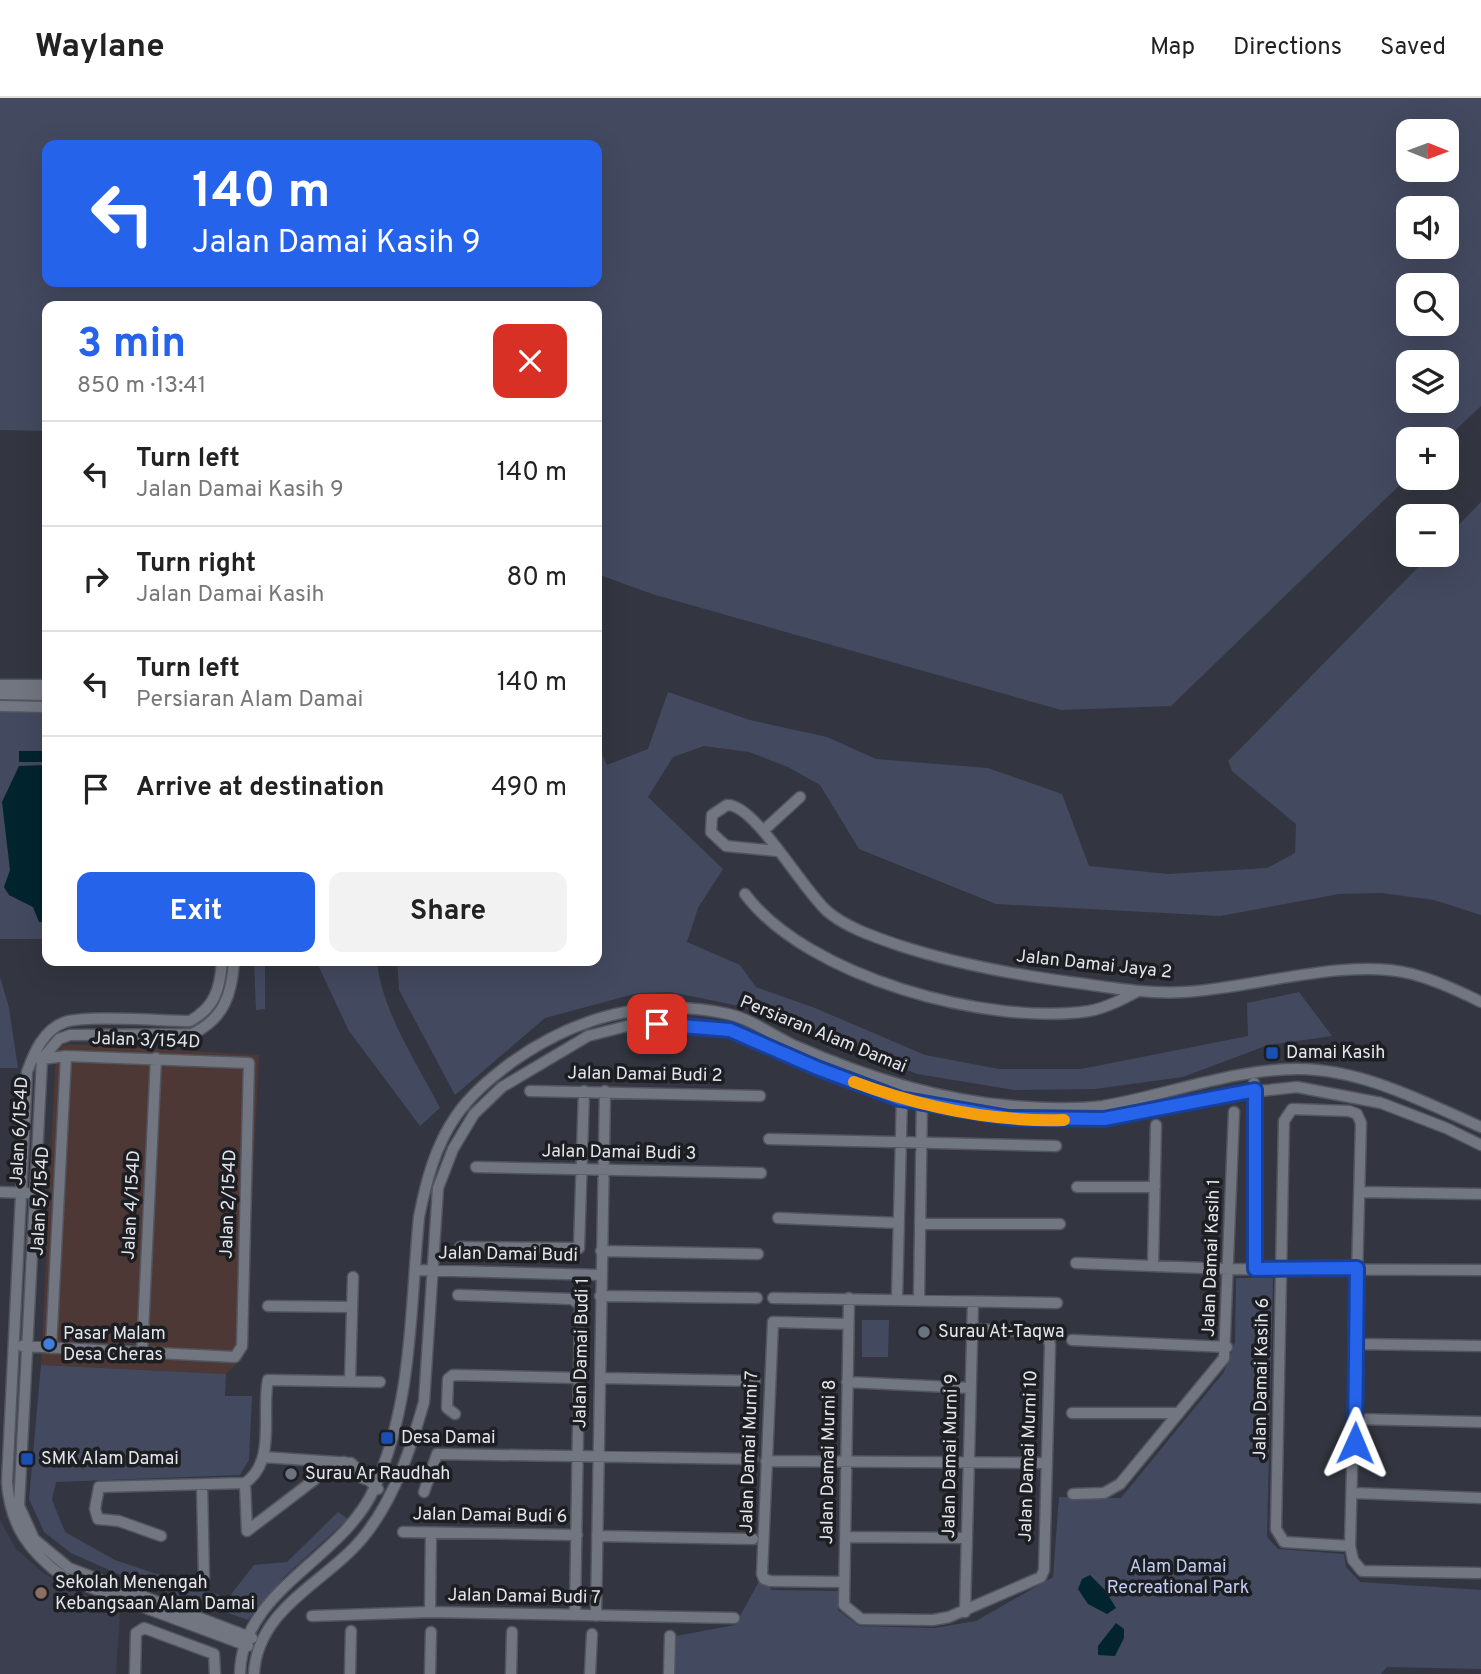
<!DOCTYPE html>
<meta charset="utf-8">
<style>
:root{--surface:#fff;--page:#f2f2f2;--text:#222;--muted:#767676;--line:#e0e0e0;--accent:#2563eb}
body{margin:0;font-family:Overpass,sans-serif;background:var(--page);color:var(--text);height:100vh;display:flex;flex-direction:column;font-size:26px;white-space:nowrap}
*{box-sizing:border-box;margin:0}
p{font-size:23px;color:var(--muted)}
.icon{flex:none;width:38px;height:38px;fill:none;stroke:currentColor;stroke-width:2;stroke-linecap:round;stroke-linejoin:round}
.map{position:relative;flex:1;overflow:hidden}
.drawer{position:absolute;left:42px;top:203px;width:560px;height:665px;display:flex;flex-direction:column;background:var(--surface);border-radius:14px;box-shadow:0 7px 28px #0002}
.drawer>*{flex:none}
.banner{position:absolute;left:42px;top:42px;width:560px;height:147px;border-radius:14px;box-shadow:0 7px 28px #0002;background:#2563eb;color:#fff;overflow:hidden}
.needle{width:46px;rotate:91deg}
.controls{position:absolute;left:1396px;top:21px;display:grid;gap:14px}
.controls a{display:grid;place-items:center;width:63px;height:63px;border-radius:14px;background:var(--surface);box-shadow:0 7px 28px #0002;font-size:35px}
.pin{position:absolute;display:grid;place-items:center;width:60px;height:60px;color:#fff;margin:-30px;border-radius:14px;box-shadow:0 4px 10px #0006}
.me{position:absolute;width:77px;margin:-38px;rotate:1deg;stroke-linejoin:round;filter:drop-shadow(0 0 5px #0008)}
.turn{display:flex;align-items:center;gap:24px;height:147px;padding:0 35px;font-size:32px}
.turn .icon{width:91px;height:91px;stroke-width:2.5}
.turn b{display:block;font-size:49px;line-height:60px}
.round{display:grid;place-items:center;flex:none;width:74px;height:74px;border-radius:14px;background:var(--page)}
.summary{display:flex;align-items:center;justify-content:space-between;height:119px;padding:0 35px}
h1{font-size:42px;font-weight:700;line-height:52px;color:var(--accent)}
.button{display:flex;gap:14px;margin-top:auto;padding:14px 35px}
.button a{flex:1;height:80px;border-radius:14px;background:var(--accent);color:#fff;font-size:28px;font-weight:700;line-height:80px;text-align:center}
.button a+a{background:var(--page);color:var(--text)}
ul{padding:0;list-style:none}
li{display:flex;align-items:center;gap:21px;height:105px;padding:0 35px;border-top:2px solid var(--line)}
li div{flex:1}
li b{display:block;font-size:26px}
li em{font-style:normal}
header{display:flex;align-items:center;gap:42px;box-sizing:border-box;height:98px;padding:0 35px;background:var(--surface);border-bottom:2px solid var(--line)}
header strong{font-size:33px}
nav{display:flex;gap:38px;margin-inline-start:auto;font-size:24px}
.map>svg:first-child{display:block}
.commercial{fill:#4d3836}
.built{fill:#3b3f4f}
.green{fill:#43495f;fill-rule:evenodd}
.water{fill:#01242e}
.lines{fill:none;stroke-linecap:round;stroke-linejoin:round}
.minor-casing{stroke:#53555e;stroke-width:13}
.minor{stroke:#727681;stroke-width:10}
.route-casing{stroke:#184099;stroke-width:18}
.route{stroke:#2563eb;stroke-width:12}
.slow{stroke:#f59e0b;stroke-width:12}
.transit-dot{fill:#1a4fb4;stroke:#1c1e22;stroke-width:2.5}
.worship-dot{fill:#6b7280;stroke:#1c1e22;stroke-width:2.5}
.shop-dot{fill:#3f7fe0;stroke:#1c1e22;stroke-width:2.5}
.education-dot{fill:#8d6e63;stroke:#1c1e22;stroke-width:2.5}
.labels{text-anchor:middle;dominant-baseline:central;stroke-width:7;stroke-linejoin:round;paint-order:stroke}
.street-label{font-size:18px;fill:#e3e5ec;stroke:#1c1e22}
.poi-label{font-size:18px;fill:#e3e5ec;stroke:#1c1e22;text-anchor:start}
.park-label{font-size:18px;fill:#c1cdf6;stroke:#1c1e22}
</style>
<header>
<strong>Waylane</strong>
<nav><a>Map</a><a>Directions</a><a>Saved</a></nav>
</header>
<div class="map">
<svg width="1481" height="1576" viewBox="0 0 1481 1576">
<rect width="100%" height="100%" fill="#333640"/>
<path class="commercial" d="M69 946 259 957 244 1259 226 1276 41 1267 55 971 61 949Z"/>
<path class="built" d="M0 1422 15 1450 43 1475 120 1515 116 1576H0Z"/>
<path class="green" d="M0 0H1481V308L1446 341H1409V378L1171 608 1061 612 652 496 597 476V208H47V333L0 332ZM1447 33V72H1409V33ZM597 47V184H47V47ZM1447 110V149H1409V110ZM1447 187V226H1409V187ZM1447 264V303H1409V264Z
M1481 404V817L1434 802 1381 795 1339 796 1220 818 996 806 859 751 820 687 788 669 749 654 704 648 673 659 648 699 723 771 698 810 687 844 740 867 756 889 815 910 925 957 999 971H1081L1248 938 1247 905 1299 894 1332 938 1268 947 1183 979 1095 991 1014 992 917 976 739 908 671 894 638 895 545 920 455 997 399 892 397 863H597V647L607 667 648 651 668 594 750 622 827 639 876 661 988 670 1062 696 1089 768 1168 776 1267 770 1295 755 1296 726 1232 673 1228 663 1430 457H1447V439Z
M0 613 47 614V841H0Z
M254 863H268L265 868V911L256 912Z
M316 863H377C382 914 417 965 440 1010L420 1028 349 933Z
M0 879 9 910 18 970H0Z
M1236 1180H1273L1267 1439 1278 1451 1344 1456 1346 1469 1360 1484 1481 1492V1571L1387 1569 1381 1576H673L676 1538 735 1527 761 1480 772 1492 838 1493V1512L859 1528 934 1530 976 1523 1053 1479 1059 1399 1121 1400 1224 1274 1235 1244Z
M862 1222H889L888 1259H862Z
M41 1267 226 1276 225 1298H252L249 1362 240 1377 56 1384 52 1402 65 1434 115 1462 228 1500 254 1467 287 1464 338 1414 348 1421 285 1478 248 1522 127 1480 71 1455 44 1434 29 1401Z"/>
<path class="water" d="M19 653H47V664H19Z
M47 667V824H39L33 809 9 797 4 789 10 772 2 704 19 668Z
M1090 1477 1105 1492 1116 1510 1107 1516 1088 1506 1078 1491 1082 1481Z
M1116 1525 1124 1531V1540L1115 1558 1098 1557V1548Z"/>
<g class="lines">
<defs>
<path id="minor" d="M0 587H47
M0 596 47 597
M0 608 47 609
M764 732 800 699
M777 753 726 748 711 734 712 717 727 707C755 706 802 791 827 813 845 829 875 839 898 847 959 867 1021 878 1085 886 1118 891 1152 896 1185 894 1253 890 1348 859 1412 876 1435 882 1459 893 1481 904
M745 796C807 879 988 928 1089 913 1106 910 1123 901 1138 893
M222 863C220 891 215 909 190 923 161 923 90 917 65 924 43 932 34 955 27 974L7 1384C10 1428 30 1455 65 1480L248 1548
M42 961 19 1408 34 1441 69 1470 252 1540
M41 962 59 941 70 937 192 936C224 921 232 896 234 863
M1254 985 1256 1020 1255 1171
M530 993 760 998
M769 1041 1056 1048
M476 1069 761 1075
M1077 1089H1155
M0 1094 28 1095
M1359 1094 1481 1096
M778 1120 898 1125
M920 1126H1060
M460 1149 579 1150 584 993
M601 1153 758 1156
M1076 1165 1230 1171 1481 1172
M1153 1167 1156 1027
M416 1172 601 1177
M458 1197 572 1201 580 1207 575 1517
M600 1198 757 1200
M773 1200 1057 1205
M849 1200 844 1507 861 1521 933 1522 949 1519 1041 1479 1044 1472 1050 1247 1048 1238 1038 1234 973 1231
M897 1200 902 997
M919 1200 922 1000
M268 1208 352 1209
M1072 1242 1227 1249
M1357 1246 1481 1248
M22 1248 235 1259 242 1248 249 965 66 958 42 961
M51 1250 66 958
M142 1254 156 960
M600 1280 755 1283
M350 1283 353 1179
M847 1284 970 1290
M1072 1315H1179
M455 1316 447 1310 448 1281 453 1277 578 1280
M1355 1321 1481 1324
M263 1359 351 1365 378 1391
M766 1363 1046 1365
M344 1364 352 1376 368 1382
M245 1385 247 1433 314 1382 319 1363
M202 1387 204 1479
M424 1394 437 1356 753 1361
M1354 1395 1481 1400
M1073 1396 1104 1395 1120 1386 1224 1260 1234 1014
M403 1434 577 1437
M161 1438 119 1423 98 1421 95 1411 99 1389 245 1385C277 1363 261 1315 268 1282L380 1284
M597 1438 753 1441
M845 1439 967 1440
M1350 1448 1284 1444 1276 1431 1284 1023 1292 1011 1349 1013 1357 1016 1361 1025 1350 1448 1353 1462 1362 1473 1479 1475
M844 1484 770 1483 764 1481 762 1476 773 1224 848 1226
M430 1514 431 1435
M965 1514 973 1204
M312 1518 430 1514 734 1520
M596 1518 605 993
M135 1576 136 1535 144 1530 214 1556 215 1576
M240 1576C241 1492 343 1461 374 1391 413 1305 410 1212 419 1119 426 1084 435 1048 456 1018 471 996 491 980 512 964 577 918 649 899 728 916 751 921 772 937 793 947 863 978 936 1002 1013 1008 1042 1010 1074 1012 1103 1008 1167 997 1233 971 1298 971 1362 971 1424 1004 1481 1029
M254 1576C257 1509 328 1484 365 1437 395 1399 411 1350 424 1304L438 1090 453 1051 474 1016 502 989 588 938 627 928 689 926 730 932 817 970 900 1001 943 1011 1009 1020 1104 1021 1222 997 1297 989 1381 1005 1446 1030 1481 1047
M350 1576 351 1533
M430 1576 431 1534
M511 1576 512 1534
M590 1576 592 1536
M669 1576 670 1538"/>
</defs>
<use href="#minor" class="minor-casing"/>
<use href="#minor" class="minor"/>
</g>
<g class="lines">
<defs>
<path id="route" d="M657 926 730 932 817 970 900 1001 1009 1020 1104 1021 1255 992V1171L1357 1170 1355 1345"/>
</defs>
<use href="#route" class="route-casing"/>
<use href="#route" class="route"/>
<path class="slow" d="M854 984C921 1009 992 1024 1064 1022"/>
</g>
<g class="transit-dot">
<rect x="1265" y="948" width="14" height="14" rx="3.5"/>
<rect x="380" y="1333" width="14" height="14" rx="3.5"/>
<rect x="20" y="1354" width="14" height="14" rx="3.5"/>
</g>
<g class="worship-dot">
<circle cx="924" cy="1234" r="7"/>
<circle cx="291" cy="1376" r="7"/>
</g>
<circle class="shop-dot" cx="49" cy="1246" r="7"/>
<circle class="education-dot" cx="41" cy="1495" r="7"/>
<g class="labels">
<g class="street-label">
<text transform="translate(1094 867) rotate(6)">Jalan Damai Jaya 2</text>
<text transform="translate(823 937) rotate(22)">Persiaran Alam Damai</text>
<text transform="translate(146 943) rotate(2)">Jalan 3/154D</text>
<text transform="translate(645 977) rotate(1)">Jalan Damai Budi 2</text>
<text transform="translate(20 1033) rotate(-87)">Jalan 6/154D</text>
<text transform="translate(619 1055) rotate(1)">Jalan Damai Budi 3</text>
<text transform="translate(41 1103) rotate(-87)">Jalan 5/154D</text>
<text transform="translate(229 1106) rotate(-88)">Jalan 2/154D</text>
<text transform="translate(132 1107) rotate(-87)">Jalan 4/154D</text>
<text transform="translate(508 1157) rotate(1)">Jalan Damai Budi</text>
<text transform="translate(1212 1160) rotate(-88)">Jalan Damai Kasih 1</text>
<text transform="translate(582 1255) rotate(-89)">Jalan Damai Budi 1</text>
<text transform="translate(1262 1281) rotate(-89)">Jalan Damai Kasih 6</text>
<text transform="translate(750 1354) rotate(-88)">Jalan Damai Murni 7</text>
<text transform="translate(951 1358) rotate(-89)">Jalan Damai Murni 9</text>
<text transform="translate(1029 1358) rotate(-88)">Jalan Damai Murni 10</text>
<text transform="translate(829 1364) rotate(-89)">Jalan Damai Murni 8</text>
<text transform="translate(490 1418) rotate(1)">Jalan Damai Budi 6</text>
<text transform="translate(524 1499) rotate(1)">Jalan Damai Budi 7</text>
</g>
<g class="poi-label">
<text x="1286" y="955">Damai Kasih</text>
<text x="938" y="1234">Surau At-Taqwa</text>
<text x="63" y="1236">Pasar Malam<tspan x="63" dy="21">Desa Cheras</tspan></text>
<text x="401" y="1340">Desa Damai</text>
<text x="41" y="1361">SMK Alam Damai</text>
<text x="305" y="1376">Surau Ar Raudhah</text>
<text x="55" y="1485">Sekolah Menengah<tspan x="55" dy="21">Kebangsaan Alam Damai</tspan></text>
</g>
<g class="park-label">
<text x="1178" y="1469">Alam Damai<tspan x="1178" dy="21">Recreational Park</tspan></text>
</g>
</g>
</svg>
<div class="controls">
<a><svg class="needle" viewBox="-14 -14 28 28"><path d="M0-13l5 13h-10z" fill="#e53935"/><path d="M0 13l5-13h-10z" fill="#767676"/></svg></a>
<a><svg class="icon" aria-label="sound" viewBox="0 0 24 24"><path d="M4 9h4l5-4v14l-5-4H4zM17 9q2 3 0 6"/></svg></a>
<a><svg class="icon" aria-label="search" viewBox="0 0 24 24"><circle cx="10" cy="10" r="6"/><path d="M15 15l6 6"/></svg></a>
<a><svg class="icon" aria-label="layers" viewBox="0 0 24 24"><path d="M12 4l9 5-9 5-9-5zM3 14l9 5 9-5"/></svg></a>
<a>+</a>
<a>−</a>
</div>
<div class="pin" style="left:657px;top:926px;background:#d93025"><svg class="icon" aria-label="arrive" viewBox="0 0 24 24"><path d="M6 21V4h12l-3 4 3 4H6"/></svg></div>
<svg class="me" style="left:1355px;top:1345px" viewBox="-20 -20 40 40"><path d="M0-17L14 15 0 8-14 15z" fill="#2563eb" stroke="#fff" stroke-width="4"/></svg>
<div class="banner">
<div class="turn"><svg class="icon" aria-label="left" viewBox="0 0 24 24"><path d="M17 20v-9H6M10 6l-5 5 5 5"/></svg><div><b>140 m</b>Jalan Damai Kasih 9</div></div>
</div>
<section class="drawer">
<div class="summary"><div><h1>3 min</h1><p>850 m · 13:41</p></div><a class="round" style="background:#d93025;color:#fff"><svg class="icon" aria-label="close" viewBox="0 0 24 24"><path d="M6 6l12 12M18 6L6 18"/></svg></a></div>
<ul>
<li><svg class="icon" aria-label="left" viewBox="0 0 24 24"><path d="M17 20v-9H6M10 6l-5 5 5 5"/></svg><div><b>Turn left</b><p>Jalan Damai Kasih 9</p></div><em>140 m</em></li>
<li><svg class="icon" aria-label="right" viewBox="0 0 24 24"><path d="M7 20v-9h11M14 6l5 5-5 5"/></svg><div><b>Turn right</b><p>Jalan Damai Kasih</p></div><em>80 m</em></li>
<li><svg class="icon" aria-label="left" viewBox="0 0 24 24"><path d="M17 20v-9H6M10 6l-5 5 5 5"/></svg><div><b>Turn left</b><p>Persiaran Alam Damai</p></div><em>140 m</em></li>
<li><svg class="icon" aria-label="arrive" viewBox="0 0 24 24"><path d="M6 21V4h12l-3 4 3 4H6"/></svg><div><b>Arrive at destination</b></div><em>490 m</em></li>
</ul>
<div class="button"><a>Exit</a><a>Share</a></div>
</section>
</div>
